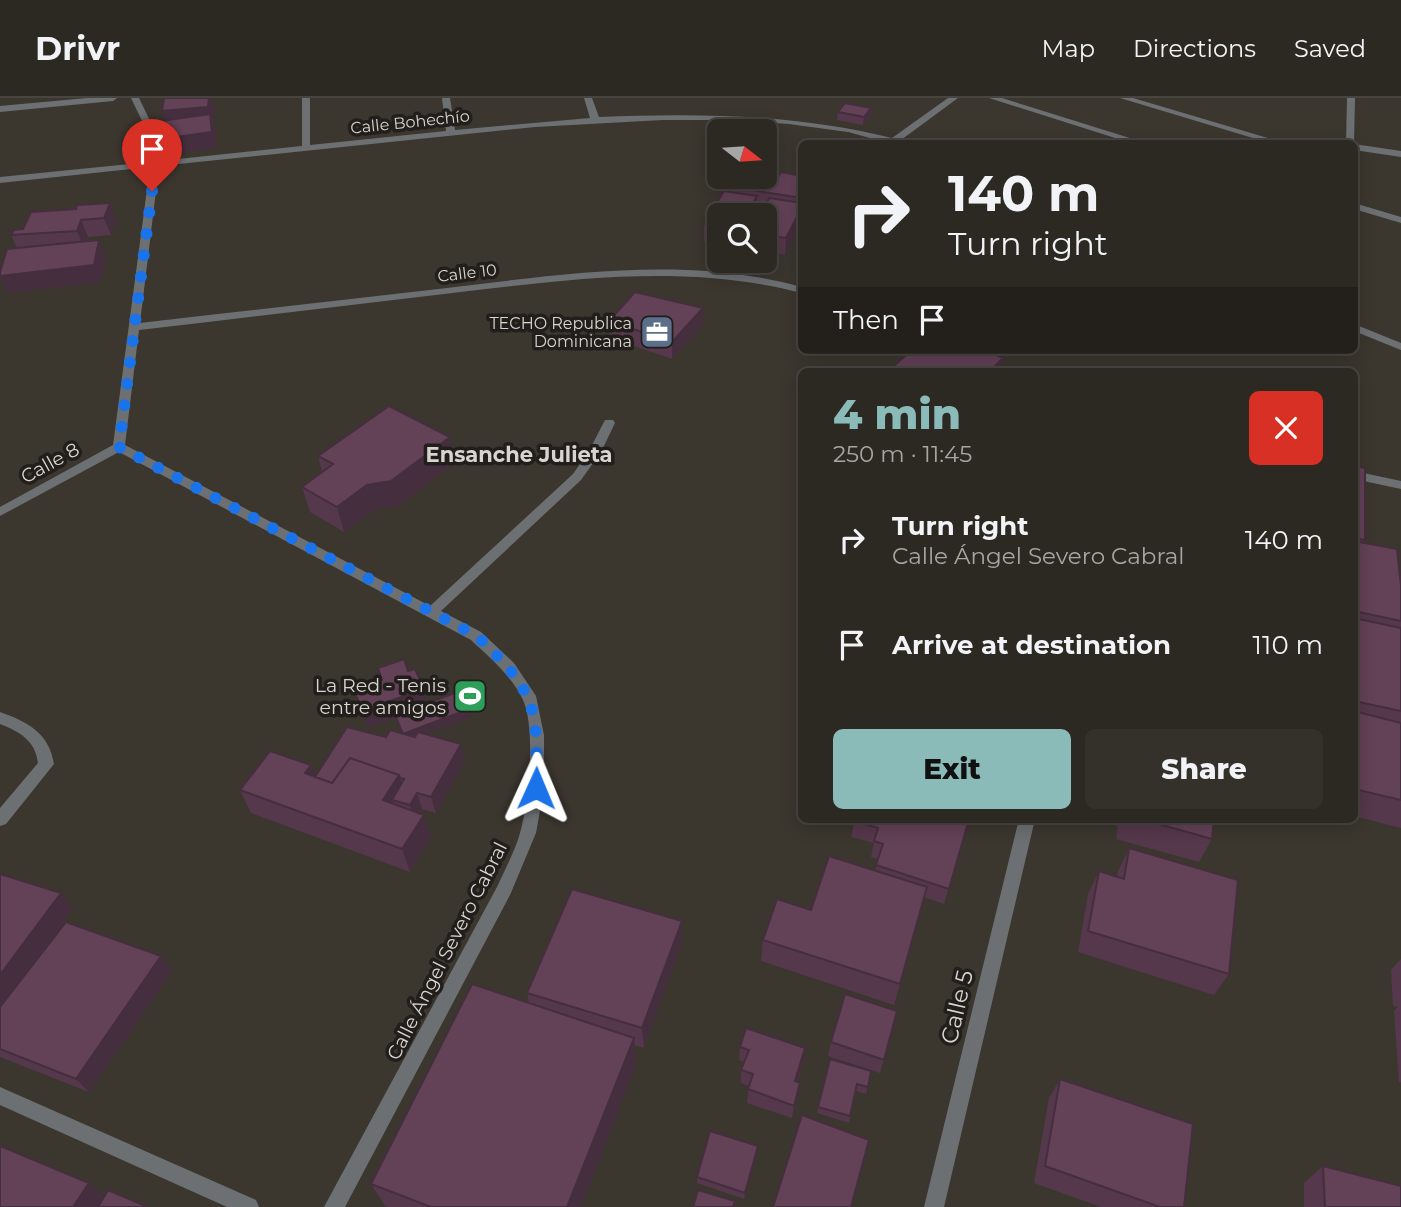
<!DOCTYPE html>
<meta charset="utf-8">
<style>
:root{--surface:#2c2923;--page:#34312b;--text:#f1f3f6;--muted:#a6a6a6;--line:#484541;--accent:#8bbbb9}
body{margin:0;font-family:Montserrat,sans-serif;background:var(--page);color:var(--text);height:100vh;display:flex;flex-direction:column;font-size:26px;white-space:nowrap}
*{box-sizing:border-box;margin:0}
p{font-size:23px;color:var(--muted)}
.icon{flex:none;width:38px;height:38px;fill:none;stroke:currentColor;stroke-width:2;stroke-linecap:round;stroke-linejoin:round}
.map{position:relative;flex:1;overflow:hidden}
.side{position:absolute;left:798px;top:270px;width:560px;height:455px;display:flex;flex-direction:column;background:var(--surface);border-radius:10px;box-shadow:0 4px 18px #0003,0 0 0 2px var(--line)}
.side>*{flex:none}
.top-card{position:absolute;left:798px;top:42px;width:560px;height:214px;border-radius:10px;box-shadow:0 4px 18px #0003,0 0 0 2px var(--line);background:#2c2923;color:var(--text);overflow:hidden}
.needle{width:46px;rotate:107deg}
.controls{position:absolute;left:707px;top:21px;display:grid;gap:14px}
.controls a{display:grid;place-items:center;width:70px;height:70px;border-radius:10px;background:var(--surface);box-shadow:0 4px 18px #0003,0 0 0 2px var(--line);font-size:35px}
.pin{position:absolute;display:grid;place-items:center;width:60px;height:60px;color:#fff;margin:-72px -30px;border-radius:50% 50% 50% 0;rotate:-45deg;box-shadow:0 0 7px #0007}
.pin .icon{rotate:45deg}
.me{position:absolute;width:77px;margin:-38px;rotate:1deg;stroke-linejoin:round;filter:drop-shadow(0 0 5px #0008)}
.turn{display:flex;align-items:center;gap:24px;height:147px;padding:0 35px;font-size:32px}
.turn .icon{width:91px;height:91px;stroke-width:2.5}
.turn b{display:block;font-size:49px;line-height:60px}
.then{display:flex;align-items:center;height:66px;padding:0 35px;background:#0003;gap:14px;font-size:26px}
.round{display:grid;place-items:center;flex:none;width:74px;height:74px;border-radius:10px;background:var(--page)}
.summary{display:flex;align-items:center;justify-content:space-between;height:119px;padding:0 35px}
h1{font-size:42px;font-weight:800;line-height:52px;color:var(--accent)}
.cta{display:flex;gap:14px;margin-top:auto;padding:14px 35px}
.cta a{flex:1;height:80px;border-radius:10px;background:var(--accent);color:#111;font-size:28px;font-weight:800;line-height:80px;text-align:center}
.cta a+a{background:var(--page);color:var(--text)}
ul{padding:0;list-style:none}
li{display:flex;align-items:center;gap:21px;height:105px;padding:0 35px}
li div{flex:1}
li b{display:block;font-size:26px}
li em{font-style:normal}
header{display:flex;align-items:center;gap:42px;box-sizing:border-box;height:98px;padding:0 35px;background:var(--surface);border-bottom:2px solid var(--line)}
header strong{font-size:33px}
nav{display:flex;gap:38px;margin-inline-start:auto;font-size:24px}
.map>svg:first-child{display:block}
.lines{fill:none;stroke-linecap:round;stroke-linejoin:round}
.service{fill:#6d7073;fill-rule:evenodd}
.minor{fill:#6d7073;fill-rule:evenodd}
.wall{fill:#55384b}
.shaded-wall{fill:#452e3d}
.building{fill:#634157;stroke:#452e3d;stroke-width:2}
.route{stroke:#1a73e8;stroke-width:12;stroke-dasharray:0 21.6}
.labels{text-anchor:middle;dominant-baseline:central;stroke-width:7;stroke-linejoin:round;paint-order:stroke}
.far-street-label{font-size:16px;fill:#d8d5d0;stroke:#211e1b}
.far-poi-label{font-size:16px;fill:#d8d5d0;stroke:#211e1b;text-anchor:end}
.street-label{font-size:19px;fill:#d8d5d0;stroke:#211e1b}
.poi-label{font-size:19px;fill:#d8d5d0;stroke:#211e1b;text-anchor:end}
.neighbourhood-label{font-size:21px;font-weight:bold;fill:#d8d5d0;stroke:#211e1b}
.near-street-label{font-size:23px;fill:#d8d5d0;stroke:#211e1b}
</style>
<header>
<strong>Drivr</strong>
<nav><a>Map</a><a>Directions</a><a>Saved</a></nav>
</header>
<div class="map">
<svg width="1401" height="1109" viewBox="0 0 1401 1109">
<rect width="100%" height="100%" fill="#3b372f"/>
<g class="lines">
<path class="service" d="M1120 0H1133L1288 46H1273Z
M1347 0H1355L1354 46H1346Z
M1354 46 1401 53V59L1354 52Z"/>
<path class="minor" d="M87 0H117L113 3 0 14V8Z
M131 0H139L154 31 159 63 302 48V0H310V47L446 33 442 0H450L455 32 590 20 584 0H592L599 19C698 15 795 16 892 40L948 0H958L901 42 909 46H892L848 34 789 26 726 22H662L535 29 159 68 140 225C242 213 345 202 447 190 565 176 685 157 802 189V195C682 164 565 182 444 196 343 208 241 220 139 232L125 347 430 508 573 376 589 353 605 322H613L615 325 601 354 581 382 441 513 481 534 514 565 536 598 544 637V690L536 735 510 797 345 1109H324L497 789C505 771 515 753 520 735 529 704 536 631 523 602 512 578 490 560 471 542L119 354 0 418V409L113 347 150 69 0 85V79L150 64 146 31Z
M989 0H1002L1149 46H1134Z
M1354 105 1401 119V125L1354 111Z
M1354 226 1401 245V252L1354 233Z
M1354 373 1401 383V391L1354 381Z
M0 614C28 624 49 635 54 666L6 726 0 728V710L38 665C35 642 20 634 0 626Z
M1019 721H1035L944 1109H924Z
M0 989 256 1102 259 1109H227L0 1007Z"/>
</g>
<path class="wall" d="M838 14 870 18 863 27 837 22Z
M802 78V124L785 157 765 153 764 110 756 109 755 117H719V146L704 143V126L726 93V88L775 85Z
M110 105 116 122 111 137 88 139 87 143 106 158 101 184 7 195 0 180V174L17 150 11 137 23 131 76 111Z
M609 223 703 227 672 261 611 240Z
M318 358 455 364 398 408 374 412 344 434 310 414 302 389 322 374Z
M1354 368 1365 442 1364 445 1401 488V730L1354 718Z
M378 570 408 573 427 604 471 619 426 636 465 662 436 715 422 711 420 715 431 740 410 774 251 715 240 692 315 678 386 639 402 636 396 620 368 630 354 592 382 582Z
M855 721H969L944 806 924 799 894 907 761 863 763 842 875 772 878 761 871 759 874 745 851 739Z
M1093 721H1214L1212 741 1199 764 1116 741 1118 728Z
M1129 750 1229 876 1214 897 1078 854 1088 796 1099 773 1117 779 1118 773Z
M0 776 61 795 73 810 21 882 172 873 89 994 0 959Z
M682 823V845L644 950 634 947 636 966 581 1109H388L385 1108 371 1086 529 905 527 895Z
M1401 861V984H1399L1394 913 1398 909 1393 908 1391 872Z
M897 913 880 975 828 958 831 944Z
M740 949 805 950 803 964 797 984 800 985 798 998 792 1020 747 1005 749 988 741 985V972L744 964 739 962Z
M830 961 871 973 866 996 856 993 849 1025 817 1015Z
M1060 981 1184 1109H1101L1034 1085 1049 1000Z
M758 1048 757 1054 744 1101 697 1085V1079Z
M1323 1068 1401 1109H1304V1085Z"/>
<path class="shaded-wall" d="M209 0H212L215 10 213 25 215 32 217 50 167 57 162 41 167 29 162 13Z
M871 10 870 18 863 27 864 19Z
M757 98 756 115 755 117H746Z
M110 105 116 122 111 137 104 120Z
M802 109V124L785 157 786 140Z
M81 122 88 139 84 150 77 133Z
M99 142 106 158 101 184 7 195 0 180V178Z
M703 210V227L672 261V244Z
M1003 260 1000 273H990Z
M450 339 455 364 398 408 374 412 344 434 337 409 367 387Z
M424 591 428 608 368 630 362 613Z
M469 611 471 619 406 644 403 636Z
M461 646 465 662 436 715 431 699Z
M311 667 316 680 305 675Z
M399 677 407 701 392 702 397 716 383 702Z
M417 695 422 711 415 723 410 707Z
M424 717 431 740 410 774 402 751Z
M61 795 73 810 0 910V877Z
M682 823V845L644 950 642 930Z
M161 858 172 873 89 994 76 981Z
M634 940 636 966 581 1109H567Z
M805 950 803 964 793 996 795 983Z
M800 985 798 998 792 1020 794 1008Z
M758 1048 757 1054 744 1101 745 1095Z
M89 1085 108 1102 104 1109H73Z"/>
<path class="building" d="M164 0H209L208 9 162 13Z
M845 5 871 10 864 19 838 14Z
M210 16 212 34 162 41 161 23Z
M781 74 802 78V100L726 88 732 79 775 85Z
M724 93 757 98 746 117H719V129L704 126Z
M769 100 802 105V109L786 140 765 137V117H760Z
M110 105 104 120 81 122 77 133 11 137 14 132 23 131 31 114 76 111 77 107Z
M99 142 94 167 0 178V174L7 151Z
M635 194 703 210 672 244 609 223Z
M912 252H985L1003 260 990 273H888Z
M389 308 450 339 391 383 367 387 337 409 302 389 333 366 318 358Z
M1354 368 1365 370V442L1354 440Z
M1354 443 1397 451 1401 488V523L1354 513Z
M1354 520 1401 530V613L1354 603Z
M404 561 408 573 415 571 424 591 362 613 354 592 382 582 378 570Z
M460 593 469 611 403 636 395 617Z
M1354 613 1401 625V702L1354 691Z
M347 629 386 639 390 632 415 639 418 634 461 646 431 699 417 695 410 707 392 702 404 681 400 680 399 677 350 660 332 685 315 679Z
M270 653 311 667 305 675 332 685 350 660 399 677 383 702 424 717 402 751 240 692Z
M855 721H969L949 791 876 767 883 746 874 743 878 730 854 723Z
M1141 721H1214L1212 741Z
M1129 750 1238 782 1229 876 1088 833 1099 773 1124 781Z
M829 758 927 789 900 886 763 842 777 801 811 812Z
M0 776 61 795 0 877Z
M572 791 682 823 642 930 527 895Z
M66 824 161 858 76 981 0 951V909Z
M472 886 634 940 567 1109H431L371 1086Z
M845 896 897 913 884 962 831 944Z
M746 930 805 950 795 983 800 985 794 1008 748 991 753 976 741 972 749 952 740 949Z
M830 961 871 973 868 989 857 986 850 1018 818 1009Z
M1060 981 1193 1026 1184 1109H1160L1045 1068Z
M802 1017 869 1042 851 1109H773Z
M710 1033 758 1048 745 1095 697 1079Z
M0 1048 89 1085 73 1109H0Z
M1323 1068 1401 1088V1109H1325Z
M108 1092 148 1109H98Z
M698 1092 735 1103 733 1109H693Z"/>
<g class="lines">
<path class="route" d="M152 93 119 349 477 538C537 595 538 609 536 690"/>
</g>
<defs>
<symbol id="office-square" viewBox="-11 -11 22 22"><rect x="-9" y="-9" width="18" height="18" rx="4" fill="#5c6f8a" stroke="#211e1b"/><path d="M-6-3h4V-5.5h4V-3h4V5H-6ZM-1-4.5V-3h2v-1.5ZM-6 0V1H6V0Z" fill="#fff"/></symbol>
<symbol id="stadium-square" viewBox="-11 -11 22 22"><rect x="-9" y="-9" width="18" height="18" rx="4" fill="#2e9e5b" stroke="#211e1b"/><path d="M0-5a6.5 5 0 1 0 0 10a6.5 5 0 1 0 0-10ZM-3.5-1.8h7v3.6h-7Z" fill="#fff"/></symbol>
</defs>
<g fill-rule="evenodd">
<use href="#office-square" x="638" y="215" width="38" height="38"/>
<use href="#stadium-square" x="451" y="579" width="38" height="38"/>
</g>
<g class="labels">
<g class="far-street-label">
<text transform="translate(410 24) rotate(-6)">Calle Bohechío</text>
<text transform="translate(467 175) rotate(-7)">Calle 10</text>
</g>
<g class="far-poi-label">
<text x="632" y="225">TECHO Republica<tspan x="632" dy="18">Dominicana</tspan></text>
</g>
<g class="street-label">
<text transform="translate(50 365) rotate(-29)">Calle 8</text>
<text transform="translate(447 853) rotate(-63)">Calle Ángel Severo Cabral</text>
</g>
<g class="poi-label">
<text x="446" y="587">La Red - Tenis<tspan x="446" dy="22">entre amigos</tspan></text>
</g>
<g class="neighbourhood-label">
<text x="519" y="356">Ensanche Julieta</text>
</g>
<g class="near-street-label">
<text transform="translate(957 909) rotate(-77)">Calle 5</text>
</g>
</g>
</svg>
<div class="controls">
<a><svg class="needle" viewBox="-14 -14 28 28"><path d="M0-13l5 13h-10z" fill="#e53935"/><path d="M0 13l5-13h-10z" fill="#a6a6a6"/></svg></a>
<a><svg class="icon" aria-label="search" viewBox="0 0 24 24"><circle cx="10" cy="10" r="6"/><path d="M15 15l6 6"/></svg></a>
</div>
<div class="pin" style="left:152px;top:93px;background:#d93025"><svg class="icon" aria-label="arrive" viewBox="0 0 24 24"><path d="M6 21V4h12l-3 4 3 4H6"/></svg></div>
<svg class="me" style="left:536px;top:690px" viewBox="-20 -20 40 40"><path d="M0-17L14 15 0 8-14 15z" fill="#1a73e8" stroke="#fff" stroke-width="4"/></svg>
<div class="top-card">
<div class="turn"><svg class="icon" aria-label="right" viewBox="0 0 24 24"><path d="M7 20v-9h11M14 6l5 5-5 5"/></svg><div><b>140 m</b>Turn right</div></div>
<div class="then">Then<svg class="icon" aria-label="arrive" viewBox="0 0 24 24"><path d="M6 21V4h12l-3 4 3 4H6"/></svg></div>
</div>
<section class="side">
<div class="summary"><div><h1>4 min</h1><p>250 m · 11:45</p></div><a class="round" style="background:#d93025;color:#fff"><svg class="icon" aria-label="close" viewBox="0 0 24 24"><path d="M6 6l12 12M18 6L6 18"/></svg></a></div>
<ul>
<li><svg class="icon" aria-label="right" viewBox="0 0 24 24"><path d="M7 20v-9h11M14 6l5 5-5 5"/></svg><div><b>Turn right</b><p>Calle Ángel Severo Cabral</p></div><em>140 m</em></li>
<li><svg class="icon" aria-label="arrive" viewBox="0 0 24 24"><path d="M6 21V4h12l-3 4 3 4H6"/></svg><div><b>Arrive at destination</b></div><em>110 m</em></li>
</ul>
<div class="cta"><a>Exit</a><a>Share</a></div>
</section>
</div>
